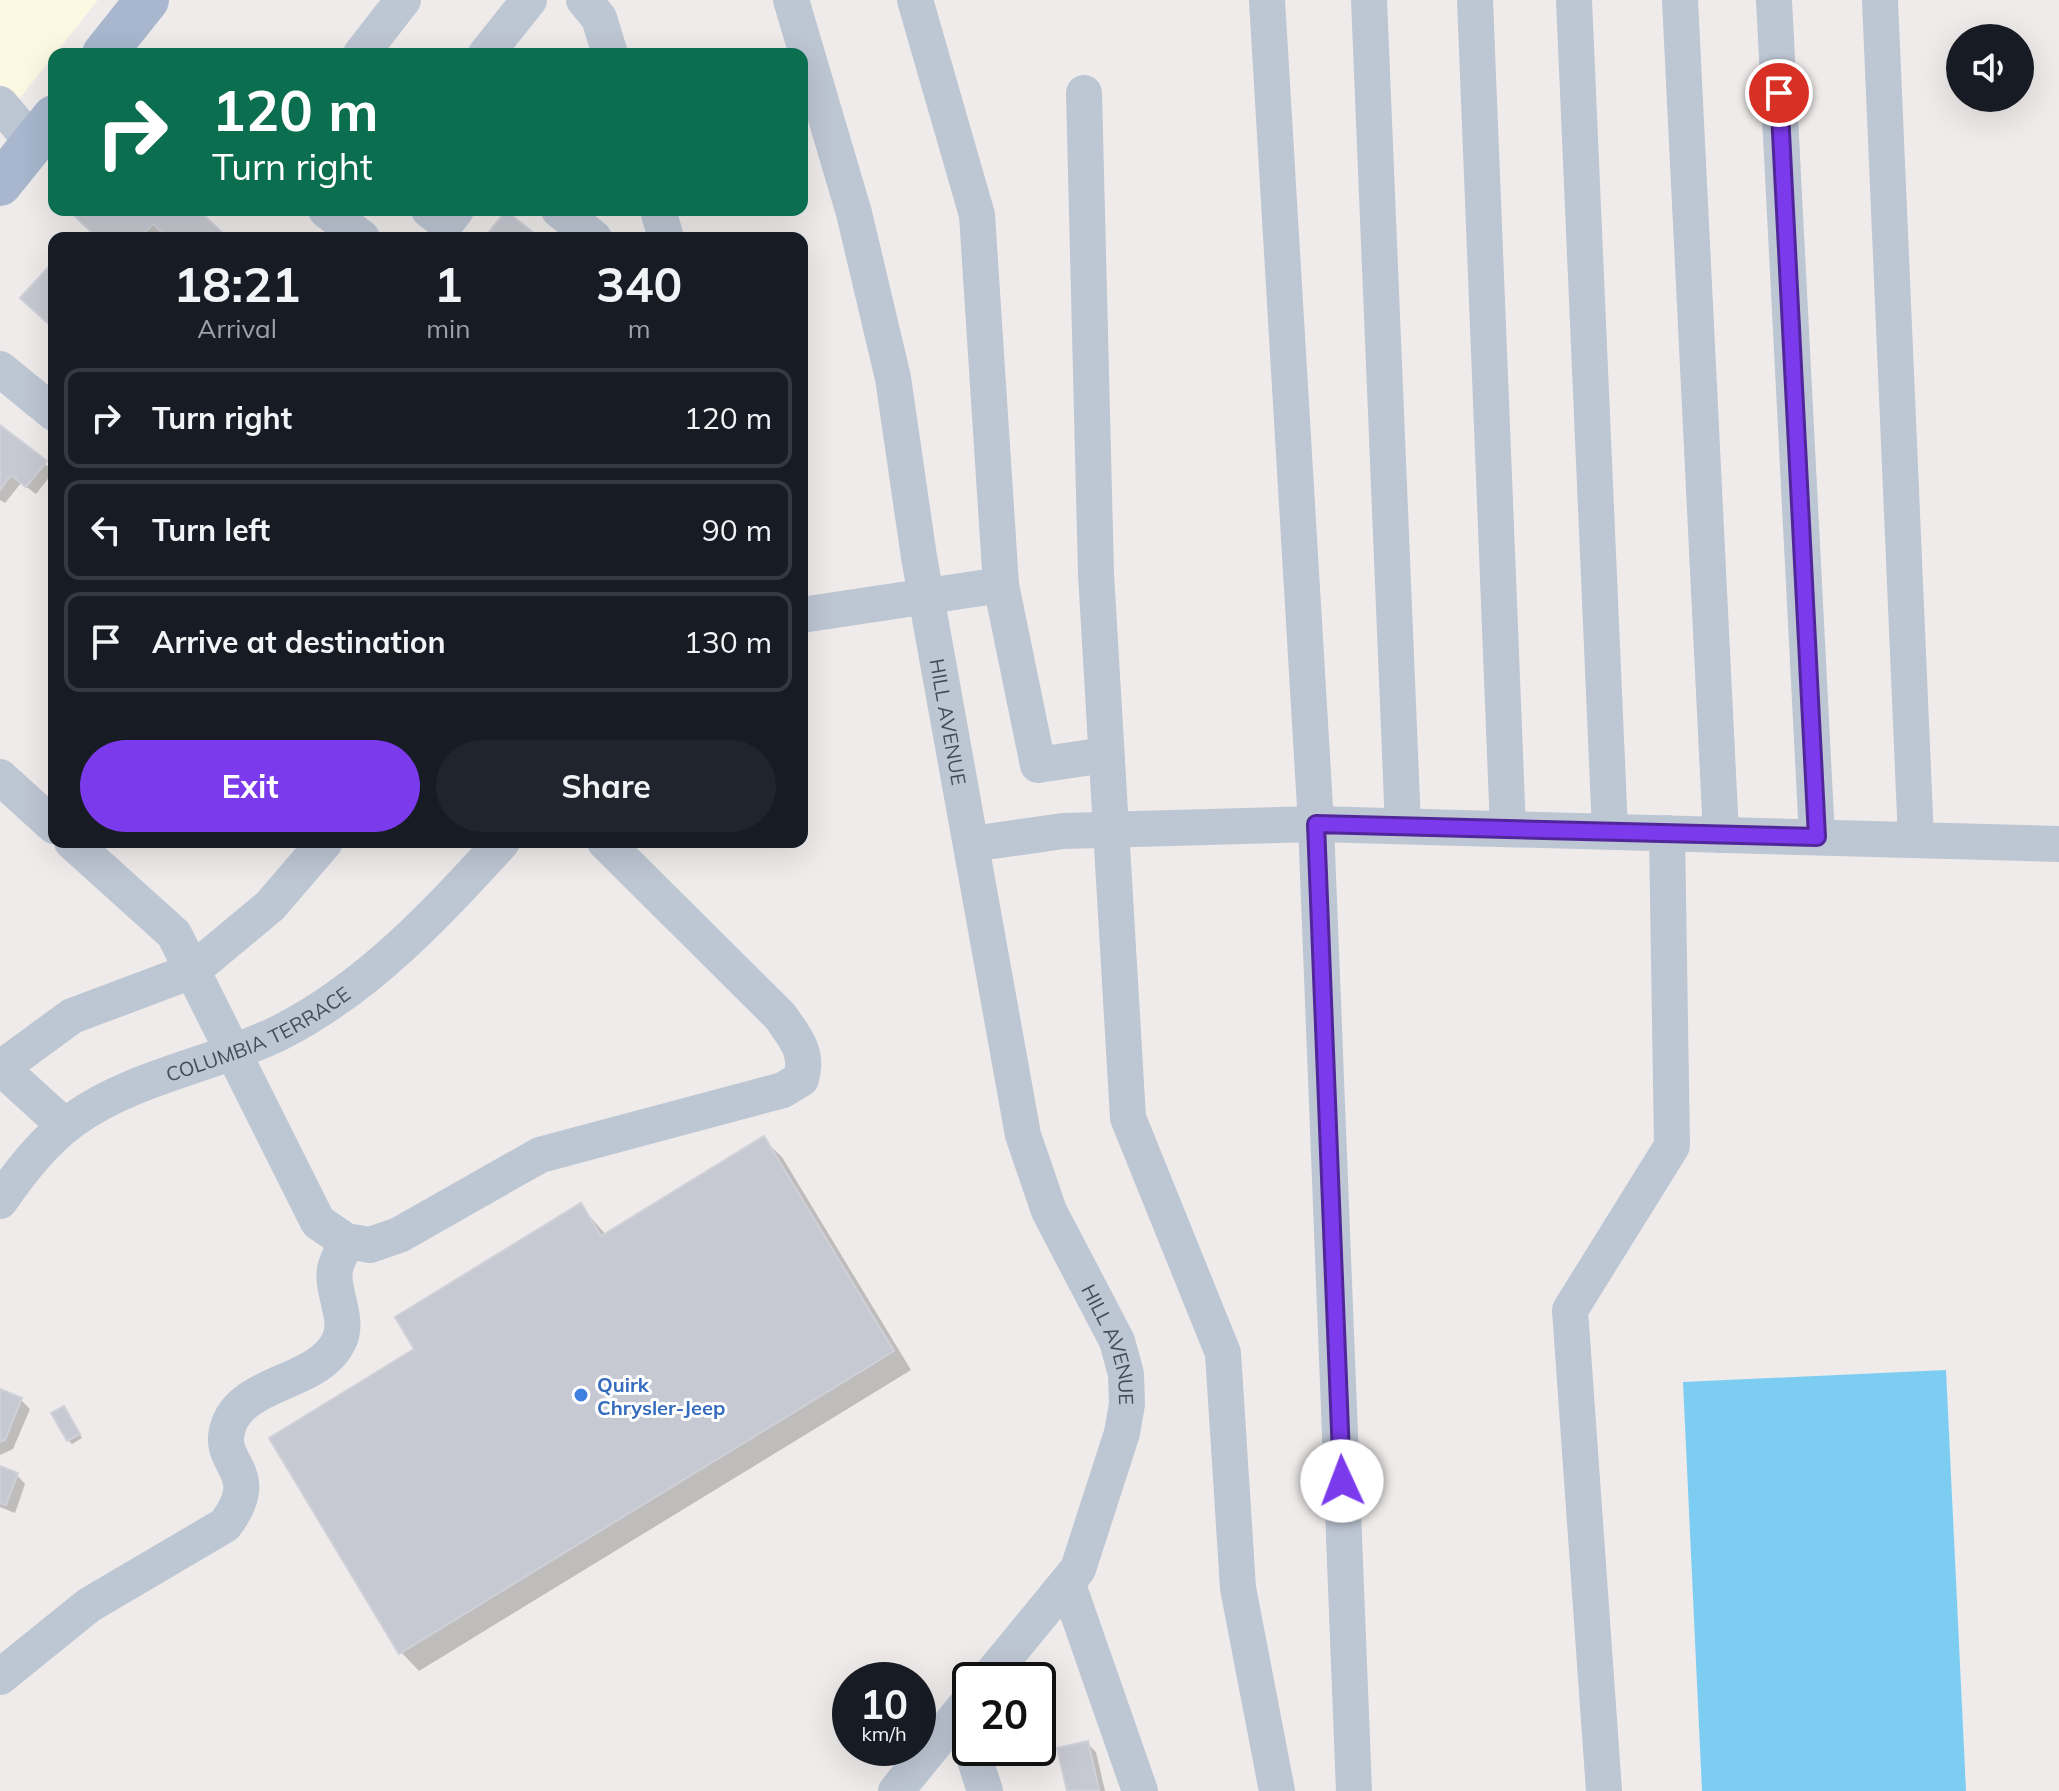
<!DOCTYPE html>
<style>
:root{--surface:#171b24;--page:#20242c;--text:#f1f3f6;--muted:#9ea1a6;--line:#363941;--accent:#7c3aed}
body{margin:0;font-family:Mulish,sans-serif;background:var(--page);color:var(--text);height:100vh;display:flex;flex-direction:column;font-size:30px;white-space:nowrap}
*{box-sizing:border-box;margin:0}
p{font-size:26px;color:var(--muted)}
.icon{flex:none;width:44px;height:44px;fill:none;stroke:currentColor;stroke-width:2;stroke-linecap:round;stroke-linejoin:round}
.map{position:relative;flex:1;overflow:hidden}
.side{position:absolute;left:48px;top:232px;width:760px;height:616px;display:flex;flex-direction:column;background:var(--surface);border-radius:16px;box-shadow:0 8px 32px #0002}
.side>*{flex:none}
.top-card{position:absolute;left:48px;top:48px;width:760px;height:168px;border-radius:16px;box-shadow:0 8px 32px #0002;background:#0b6e4f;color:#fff;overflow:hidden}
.fabs{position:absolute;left:1946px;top:24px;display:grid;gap:16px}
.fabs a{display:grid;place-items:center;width:88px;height:88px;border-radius:50%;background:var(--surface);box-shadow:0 8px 32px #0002;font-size:40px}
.speed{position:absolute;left:832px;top:1662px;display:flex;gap:16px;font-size:40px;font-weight:700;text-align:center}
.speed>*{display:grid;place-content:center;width:104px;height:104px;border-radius:50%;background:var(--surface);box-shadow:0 8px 32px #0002;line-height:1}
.speed small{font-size:20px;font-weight:400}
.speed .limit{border:4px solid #111;border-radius:12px;background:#fff;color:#111}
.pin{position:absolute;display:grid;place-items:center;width:68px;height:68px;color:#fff;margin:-34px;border:4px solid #fff;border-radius:50%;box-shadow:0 2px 8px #0007}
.me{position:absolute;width:88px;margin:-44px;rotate:358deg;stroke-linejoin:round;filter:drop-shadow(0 0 6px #0008)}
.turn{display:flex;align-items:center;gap:28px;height:168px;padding:0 32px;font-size:36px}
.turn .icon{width:104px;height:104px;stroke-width:2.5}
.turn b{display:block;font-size:56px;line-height:68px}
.eta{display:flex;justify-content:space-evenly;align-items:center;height:136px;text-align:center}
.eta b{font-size:48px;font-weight:700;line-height:56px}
.primary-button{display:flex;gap:16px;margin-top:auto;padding:16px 32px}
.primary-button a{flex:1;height:92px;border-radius:48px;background:var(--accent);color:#fff;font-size:32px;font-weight:700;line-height:92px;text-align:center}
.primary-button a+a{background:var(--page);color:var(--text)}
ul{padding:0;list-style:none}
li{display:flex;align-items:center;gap:24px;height:100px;margin:0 16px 12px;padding:0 16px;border:4px solid var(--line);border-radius:16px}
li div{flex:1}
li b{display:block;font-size:30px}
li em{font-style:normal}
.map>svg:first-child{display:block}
.commercial{fill:#fdf8e1}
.water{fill:#7dcdf3}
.shadow{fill:#0003}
.building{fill:#c7c9d2;stroke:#cfd0d8;stroke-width:2}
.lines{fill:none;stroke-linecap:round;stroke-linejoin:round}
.minor{stroke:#bdc6d3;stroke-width:36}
.major{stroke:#a8b7ce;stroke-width:44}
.route-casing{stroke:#51269a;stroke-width:20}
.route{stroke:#7c3aed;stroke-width:14}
.shop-dot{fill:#3f7fe0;stroke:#fff;stroke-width:3}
.labels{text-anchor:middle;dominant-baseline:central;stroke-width:6;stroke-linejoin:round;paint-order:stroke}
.street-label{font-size:20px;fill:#424c5a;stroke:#fff}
.shop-label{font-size:20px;font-weight:bold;fill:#366cbe;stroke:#fff;text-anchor:start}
</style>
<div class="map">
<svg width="2059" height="1791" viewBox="0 0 2059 1791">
<rect width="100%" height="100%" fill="#efebeb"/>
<path class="commercial" d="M0 0H98L0 123Z"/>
<path class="water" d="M1946 1370 1966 1791H1702L1683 1382Z"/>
<path class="shadow" d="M70 210H195L225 238H100Z
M0 428 54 471 36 494 21 483 5 503 0 500Z
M763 1139 782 1157 911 1370 419 1671 401 1652 417 1350 580 1205 606 1235Z
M0 1391 21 1400 30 1409 13 1449 0 1455Z
M67 1412 82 1438 72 1444 68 1440Z
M0 1468 17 1475 25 1484 15 1513 0 1507Z
M1087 1743 1096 1752 1105 1791H1069L1060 1750Z"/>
<path class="building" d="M68 210H198L228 238H168L153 224 139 238H98Z
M506 211 540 238H484Z
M54 261V329L20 298Z
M0 425 47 461 26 487 11 475 0 490Z
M764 1136 894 1351 399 1654 269 1438 414 1349 395 1317 581 1203 601 1236Z
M0 1389 22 1398 5 1440 0 1442Z
M64 1406 80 1434 67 1441 51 1413Z
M0 1466 18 1473 6 1505 0 1503Z
M1088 1741 1099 1790 1067 1791 1057 1748Z"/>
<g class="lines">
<g class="minor">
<path d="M584 0 599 18 610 54"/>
<path id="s1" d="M791 0 854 213 893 378 919 557 1023 1135 1049 1211 1117 1341 1126 1374 1127 1404 1122 1433 1078 1569 987 1680"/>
<path d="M915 0 977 215 1001 585"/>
<path d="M1267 0 1316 824 1354 1791"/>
<path d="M1369 0 1403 826"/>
<path d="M1475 0 1508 829"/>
<path d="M1574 0 1610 831"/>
<path d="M1680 0 1721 835"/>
<path d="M1774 0 1817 837"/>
<path d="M1880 0 1916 840"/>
<path d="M361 54 403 0"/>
<path d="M486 54 529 0"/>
<path d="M1084 93 1096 574 1128 1118 1223 1353 1238 1588 1277 1791"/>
<path d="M0 104 33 143"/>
<path d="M326 210 362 238"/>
<path d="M429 210 446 223 456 210"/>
<path d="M559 210 594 238"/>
<path d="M658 210 666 238"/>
<path d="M0 369 54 413"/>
<path d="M802 615 1001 585 1038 765 1105 755"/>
<path d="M0 777 54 826"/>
<path d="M72 842 174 934 318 1222 346 1241 370 1245 399 1235 540 1155 783 1090 801 1079C809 1053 795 1037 780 1016L605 842"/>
<path d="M972 844 1063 831 1316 824 2059 844"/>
<path d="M0 1067 65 1126"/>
<path d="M1 1068 72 1016 192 971 270 906 325 842"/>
<path id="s2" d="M0 1201C21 1171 43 1142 73 1120 134 1076 214 1065 281 1032 369 987 436 914 502 842"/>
<path d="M1068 1585 1140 1791"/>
<path d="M0 1677 89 1605 225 1525C267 1469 213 1466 229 1424 246 1380 319 1384 339 1341 350 1319 331 1292 335 1269 337 1260 343 1250 346 1241"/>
<path d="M971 1748 985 1791"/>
<path d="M896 1791 970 1700"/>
<path d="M1604 1791 1570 1310 1672 1146 1667 833"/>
</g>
<path class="major" d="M104 54 147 0
M0 184 54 117"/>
</g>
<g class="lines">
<defs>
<path id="route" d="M1342 1481 1316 824 1817 837 1779 93"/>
</defs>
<use href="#route" class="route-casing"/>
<use href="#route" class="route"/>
</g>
<circle class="shop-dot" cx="581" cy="1395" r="8"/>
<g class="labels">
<g class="street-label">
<text stroke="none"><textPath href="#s1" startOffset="740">HILL AVENUE</textPath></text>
<text stroke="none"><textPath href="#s2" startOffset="314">COLUMBIA TERRACE</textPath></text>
<text stroke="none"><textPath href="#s1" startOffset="1388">HILL AVENUE</textPath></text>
</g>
<g class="shop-label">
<text x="597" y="1384">Quirk<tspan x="597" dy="23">Chrysler-Jeep</tspan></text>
</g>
</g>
</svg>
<div class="fabs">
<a><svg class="icon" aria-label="sound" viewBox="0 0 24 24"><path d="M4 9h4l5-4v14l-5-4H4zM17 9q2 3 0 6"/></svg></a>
</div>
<div class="speed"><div>10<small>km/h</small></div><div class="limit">20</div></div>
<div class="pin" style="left:1779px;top:93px;background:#d93025"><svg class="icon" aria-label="arrive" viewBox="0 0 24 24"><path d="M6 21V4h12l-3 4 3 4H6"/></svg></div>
<svg class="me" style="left:1342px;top:1481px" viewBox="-20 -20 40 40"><circle r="19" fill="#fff"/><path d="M0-13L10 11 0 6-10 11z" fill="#7c3aed"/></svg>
<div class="top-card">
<div class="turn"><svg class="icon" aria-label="right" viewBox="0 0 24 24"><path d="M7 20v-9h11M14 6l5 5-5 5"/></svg><div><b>120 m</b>Turn right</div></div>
</div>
<section class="side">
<div class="eta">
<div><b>18:21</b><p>Arrival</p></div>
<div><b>1</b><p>min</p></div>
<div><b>340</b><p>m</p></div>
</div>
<ul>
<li><svg class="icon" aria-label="right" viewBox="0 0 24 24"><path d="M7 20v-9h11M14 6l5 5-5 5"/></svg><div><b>Turn right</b></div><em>120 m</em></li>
<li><svg class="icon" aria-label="left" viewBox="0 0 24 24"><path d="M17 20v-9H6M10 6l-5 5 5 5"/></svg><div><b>Turn left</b></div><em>90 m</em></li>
<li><svg class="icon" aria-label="arrive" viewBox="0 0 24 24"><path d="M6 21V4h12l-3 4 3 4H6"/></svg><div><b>Arrive at destination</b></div><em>130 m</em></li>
</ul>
<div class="primary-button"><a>Exit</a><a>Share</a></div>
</section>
</div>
